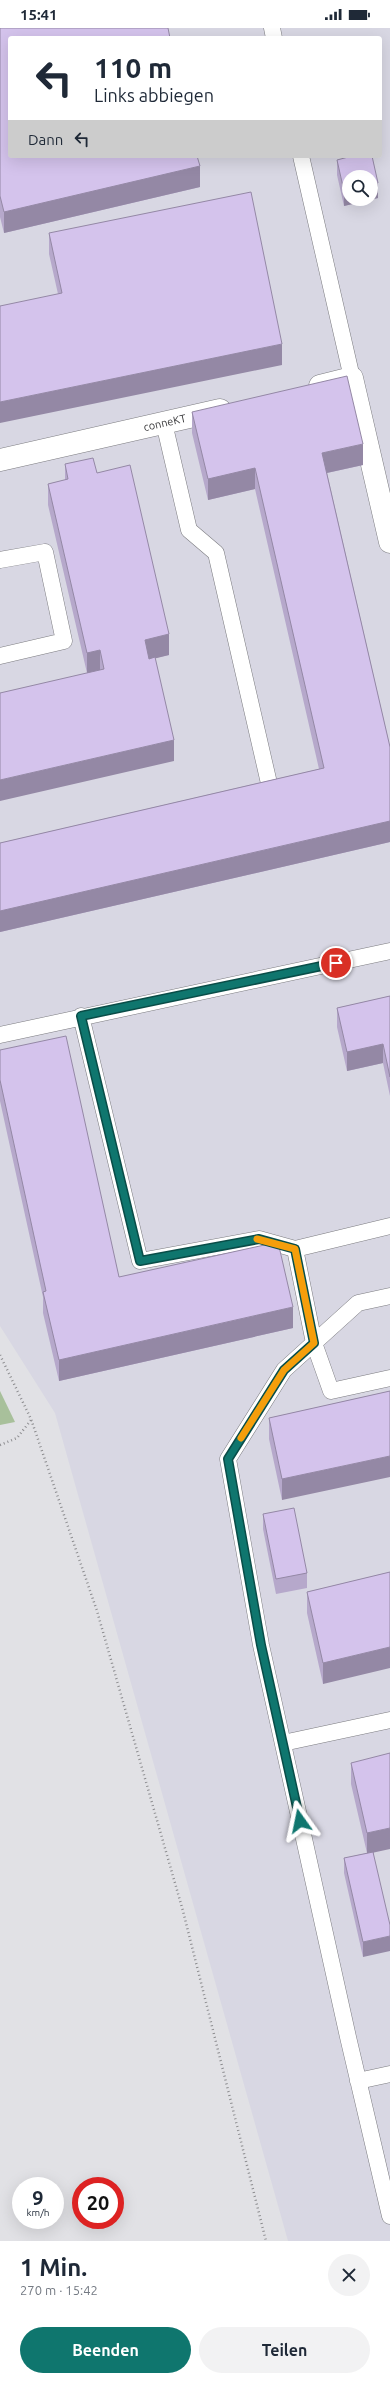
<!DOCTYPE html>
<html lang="de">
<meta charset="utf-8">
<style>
:root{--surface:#fff;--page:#f2f2f3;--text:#1f2937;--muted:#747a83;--accent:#0f766e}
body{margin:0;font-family:Ubuntu,sans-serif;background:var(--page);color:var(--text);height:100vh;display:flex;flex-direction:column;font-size:15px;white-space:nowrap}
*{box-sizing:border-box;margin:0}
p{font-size:13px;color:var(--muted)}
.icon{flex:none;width:22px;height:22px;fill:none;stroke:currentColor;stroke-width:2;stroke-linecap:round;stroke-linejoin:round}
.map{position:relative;height:2213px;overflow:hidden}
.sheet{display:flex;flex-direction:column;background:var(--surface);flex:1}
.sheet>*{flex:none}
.top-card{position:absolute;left:8px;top:8px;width:374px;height:122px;border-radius:4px;box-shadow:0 4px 16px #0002;background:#fff;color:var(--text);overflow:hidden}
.controls{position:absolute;left:342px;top:142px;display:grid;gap:8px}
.controls a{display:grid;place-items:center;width:36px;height:36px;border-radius:50%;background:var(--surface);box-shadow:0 4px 16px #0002;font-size:20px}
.speed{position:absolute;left:12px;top:2149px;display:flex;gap:8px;font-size:20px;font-weight:700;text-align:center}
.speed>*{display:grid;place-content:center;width:52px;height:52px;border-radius:50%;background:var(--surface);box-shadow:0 4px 16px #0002;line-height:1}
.speed small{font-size:10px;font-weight:400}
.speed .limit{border:6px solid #d22;background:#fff;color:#111}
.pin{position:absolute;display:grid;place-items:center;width:34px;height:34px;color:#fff;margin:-17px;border:2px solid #fff;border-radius:50%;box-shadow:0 1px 4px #0007}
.me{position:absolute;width:44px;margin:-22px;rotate:348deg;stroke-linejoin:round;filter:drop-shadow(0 0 3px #0008)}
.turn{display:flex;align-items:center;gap:14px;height:84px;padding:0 20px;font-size:18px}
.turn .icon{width:52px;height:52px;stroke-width:2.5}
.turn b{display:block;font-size:28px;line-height:34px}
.then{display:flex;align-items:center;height:38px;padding:0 20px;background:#0003;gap:8px;font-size:15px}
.round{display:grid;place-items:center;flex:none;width:42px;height:42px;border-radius:21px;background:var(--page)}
.headline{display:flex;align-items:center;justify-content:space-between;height:68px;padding:0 20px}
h1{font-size:24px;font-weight:600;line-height:30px}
.button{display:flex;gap:8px;margin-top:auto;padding:8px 20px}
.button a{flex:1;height:46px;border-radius:24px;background:var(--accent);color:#fff;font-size:16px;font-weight:600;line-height:46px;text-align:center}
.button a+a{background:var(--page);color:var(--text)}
.status{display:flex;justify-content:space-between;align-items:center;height:28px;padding:0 20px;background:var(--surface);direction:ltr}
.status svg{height:11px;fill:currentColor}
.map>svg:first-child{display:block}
.built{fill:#d8d7e3;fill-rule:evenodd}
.green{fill:#a8c09b}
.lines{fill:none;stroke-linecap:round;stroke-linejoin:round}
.service-casing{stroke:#7c7c80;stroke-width:17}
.minor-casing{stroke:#7c7c80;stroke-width:23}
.path{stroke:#8d8d90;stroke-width:2.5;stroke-dasharray:1 3;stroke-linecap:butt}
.service{stroke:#fff;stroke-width:16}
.minor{stroke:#fff;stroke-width:22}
.wall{fill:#b6a8cb}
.shaded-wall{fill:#9488a5}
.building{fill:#d4c3ec;stroke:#9488a5}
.route-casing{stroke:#0a4d48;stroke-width:10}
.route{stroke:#0f766e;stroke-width:7}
.slow{stroke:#f59e0b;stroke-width:7}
.labels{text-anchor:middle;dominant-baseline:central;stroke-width:4;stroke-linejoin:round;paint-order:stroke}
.street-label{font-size:11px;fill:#363638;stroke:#fff}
</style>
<div class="status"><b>15:41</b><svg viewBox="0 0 49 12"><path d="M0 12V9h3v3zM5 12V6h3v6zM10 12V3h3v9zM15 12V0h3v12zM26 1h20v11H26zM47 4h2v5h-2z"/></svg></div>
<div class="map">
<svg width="390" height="2213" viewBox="0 0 390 2213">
<rect width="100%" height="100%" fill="#e1e1e5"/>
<path class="built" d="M0 0H390V2213H288L55 1385 0 1298ZM10 10H380V128H10ZM349 149H371V171H349Z"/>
<path class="green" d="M0 1363 15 1394 0 1397Z"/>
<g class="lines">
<defs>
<path id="service" d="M272 0 274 10
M301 128 352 350
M164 395 189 502 216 525 271 764 261 766
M0 532 45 524 64 613 0 628
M81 988 140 1233 259 1211 295 1221
M0 1007 390 923
M390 1198 295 1221 314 1315 331 1363 390 1350
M390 1268 358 1275 284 1342 228 1431 261 1617 348 2009 390 2188
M283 1715 390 1692
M358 2053 390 2046"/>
<g id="minor">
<path d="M320 358 352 350 390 514"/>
<path id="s1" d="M0 432 220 382"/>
</g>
</defs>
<use href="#service" class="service-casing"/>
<use href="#minor" class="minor-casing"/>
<path class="path" d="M0 1327 31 1391 97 1583 183 1883 266 2213
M0 1417 17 1410 31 1392"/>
<use href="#service" class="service"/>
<use href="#minor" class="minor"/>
</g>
<path class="wall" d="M0 0 200 159 4 205 0 189Z
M337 132 378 170 344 178 337 147Z
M49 205 282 337 58 266 49 226Z
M192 384 363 437 327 445 390 719V814L0 904V815L319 741 255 461 208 472 192 405Z
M65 436 97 445 169 627 155 630 174 733 87 645 48 477V456L65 452Z
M390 968V1068L383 1035 347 1043 337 999V980Z
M0 1022 119 1249 293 1300 59 1353 43 1285V1269L0 1073Z
M390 1363 282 1472 269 1411V1390Z
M263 1486 307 1545V1560L276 1566 263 1501Z
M390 1544 323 1656 307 1585V1564Z
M351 1735 374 1824 363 1929 344 1845V1830L367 1825 351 1756Z"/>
<path class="shaded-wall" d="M200 138V159L4 205V184Z
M378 155V170L344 178V163L349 162V171H371V156Z
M282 316V337L0 395V374Z
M363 416V437L322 446V425Z
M255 440V461L208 472V451Z
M169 606V627L145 633V612Z
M100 622V643L87 646V625Z
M174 712V733L0 773V752Z
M390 793V814L0 904V883Z
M383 1016V1035L347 1043V1024Z
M293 1279V1300L59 1353V1332Z
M390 1428V1449L282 1472V1451Z
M390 1619V1640L323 1656V1635Z
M390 1800V1821L367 1826V1805Z
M390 1908V1923L363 1929V1914Z"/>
<path class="building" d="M0 0H168L170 10H10V128H197L200 138 4 184 0 168Z
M352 128H372L378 155 371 156V149H349V162L344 163 337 132Z
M251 164 282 316 0 374V278L62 265 49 205Z
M347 348 363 416 322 425 390 719V793L0 883V815L324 740 255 440 208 451 192 384Z
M93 430 97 445 130 437 169 606 145 612 149 631 155 629 174 712 0 752V665L104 641 100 622 87 625 48 456 68 451 65 436Z
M390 968V1049L383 1016 347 1024 337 980Z
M66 1008 119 1249 278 1214 293 1279 59 1332 43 1264 46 1263 0 1052V1022Z
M390 1363V1428L282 1451 269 1390Z
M294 1480 307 1545 276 1551 263 1486Z
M390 1544V1619L323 1635 307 1564Z
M390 1725V1800L367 1805 351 1735Z
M373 1824 390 1897V1908L363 1914 344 1830Z"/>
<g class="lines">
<defs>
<path id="route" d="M300 1793 261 1617 228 1431 284 1342 314 1315 295 1221 259 1211 140 1233 81 988 336 935"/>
</defs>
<use href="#route" class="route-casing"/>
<use href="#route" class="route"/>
<path class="slow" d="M241 1410 284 1342 314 1315 295 1221 257 1211"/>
</g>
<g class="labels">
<g class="street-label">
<text stroke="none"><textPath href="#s1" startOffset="169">conneKT</textPath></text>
</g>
</g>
</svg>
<div class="controls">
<a><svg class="icon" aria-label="search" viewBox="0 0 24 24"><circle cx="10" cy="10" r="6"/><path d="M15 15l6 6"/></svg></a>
</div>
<div class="speed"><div>9<small>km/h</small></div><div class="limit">20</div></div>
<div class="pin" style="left:336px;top:935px;background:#d93025"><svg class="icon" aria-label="arrive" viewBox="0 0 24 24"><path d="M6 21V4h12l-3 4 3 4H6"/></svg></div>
<svg class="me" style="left:300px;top:1793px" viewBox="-20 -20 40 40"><path d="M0-17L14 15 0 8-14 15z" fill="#0f766e" stroke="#fff" stroke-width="4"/></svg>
<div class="top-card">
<div class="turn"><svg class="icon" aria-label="left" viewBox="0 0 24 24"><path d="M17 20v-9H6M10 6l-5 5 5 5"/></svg><div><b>110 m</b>Links abbiegen</div></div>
<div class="then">Dann<svg class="icon" aria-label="left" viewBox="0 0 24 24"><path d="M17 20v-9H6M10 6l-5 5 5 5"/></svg></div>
</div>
</div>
<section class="sheet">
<div class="headline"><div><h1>1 Min.</h1><p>270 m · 15:42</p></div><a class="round"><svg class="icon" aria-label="close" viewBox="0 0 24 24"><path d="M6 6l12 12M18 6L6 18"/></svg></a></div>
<div class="button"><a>Beenden</a><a>Teilen</a></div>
</section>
